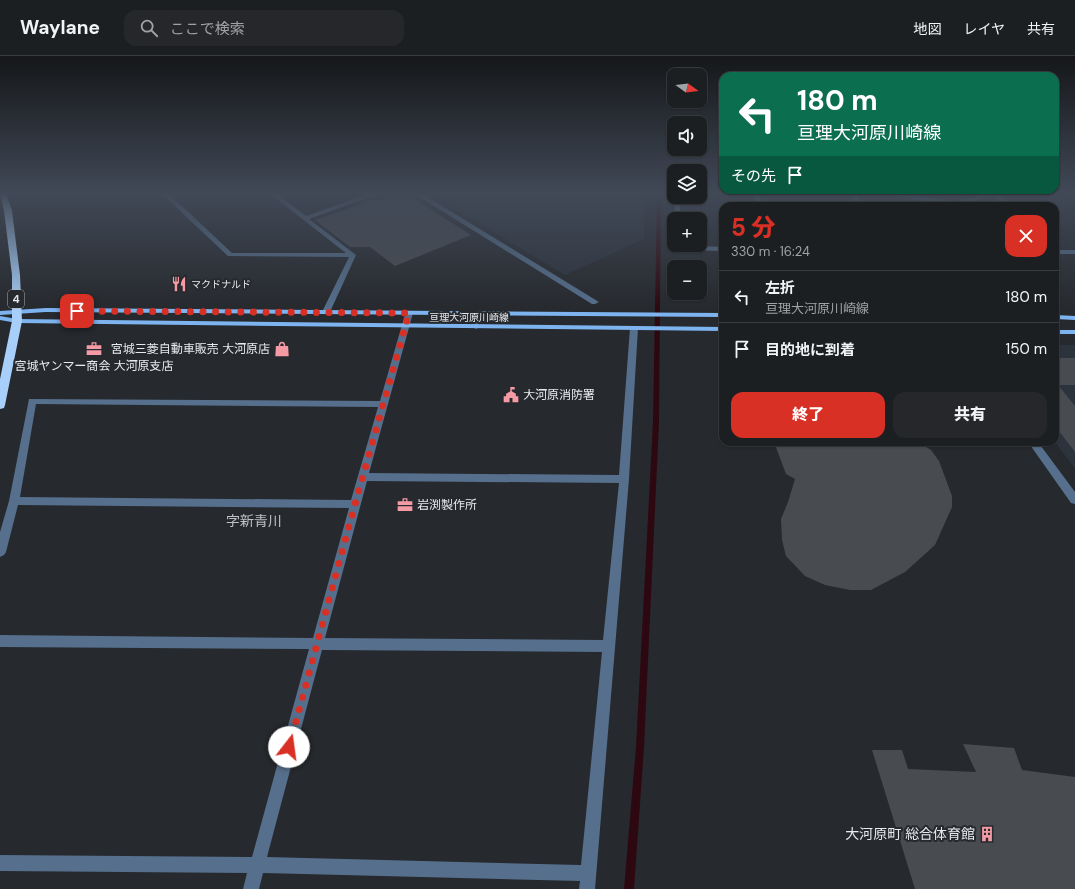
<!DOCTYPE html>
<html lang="ja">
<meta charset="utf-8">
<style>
:root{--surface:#1c1f22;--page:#25272a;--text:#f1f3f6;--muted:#a0a2a5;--line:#3a3d40;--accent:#d93025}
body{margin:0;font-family:"DM Sans","Noto Sans JP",sans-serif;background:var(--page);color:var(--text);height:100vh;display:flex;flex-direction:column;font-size:15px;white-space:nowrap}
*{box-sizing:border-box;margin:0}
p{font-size:13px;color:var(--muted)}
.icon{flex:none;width:22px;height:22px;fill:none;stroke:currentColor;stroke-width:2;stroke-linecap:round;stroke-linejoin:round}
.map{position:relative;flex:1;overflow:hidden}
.panel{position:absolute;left:719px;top:146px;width:340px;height:244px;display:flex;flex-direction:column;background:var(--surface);border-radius:12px;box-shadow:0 1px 3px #0004,0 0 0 1px var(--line)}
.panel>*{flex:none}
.hud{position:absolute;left:719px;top:16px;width:340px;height:122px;border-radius:12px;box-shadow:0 1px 3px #0004,0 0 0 1px var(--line);background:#0b6e4f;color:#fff;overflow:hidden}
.needle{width:26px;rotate:105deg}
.fabs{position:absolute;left:667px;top:12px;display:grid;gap:8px}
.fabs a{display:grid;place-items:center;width:40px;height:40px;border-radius:8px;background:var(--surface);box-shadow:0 1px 3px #0004,0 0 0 1px var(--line);font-size:20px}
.pin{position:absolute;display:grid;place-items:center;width:34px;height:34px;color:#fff;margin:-17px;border-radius:8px;box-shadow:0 2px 6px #0006}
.me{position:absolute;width:44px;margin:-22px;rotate:15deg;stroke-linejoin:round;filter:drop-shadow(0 0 3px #0008)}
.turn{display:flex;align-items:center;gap:14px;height:84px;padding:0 12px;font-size:18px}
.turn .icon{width:52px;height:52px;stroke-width:2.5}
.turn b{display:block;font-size:28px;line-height:34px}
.then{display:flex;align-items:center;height:38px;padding:0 12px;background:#0003;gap:8px;font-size:15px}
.round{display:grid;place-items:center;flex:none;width:42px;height:42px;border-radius:12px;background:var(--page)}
.overview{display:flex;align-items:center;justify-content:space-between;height:68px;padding:0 12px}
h1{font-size:24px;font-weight:800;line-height:30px;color:var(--accent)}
.button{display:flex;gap:8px;margin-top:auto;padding:8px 12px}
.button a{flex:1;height:46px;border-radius:12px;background:var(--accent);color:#fff;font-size:16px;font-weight:800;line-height:46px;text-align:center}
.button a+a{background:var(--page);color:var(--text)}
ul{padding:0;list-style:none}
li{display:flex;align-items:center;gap:12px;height:52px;padding:0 12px;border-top:1px solid var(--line)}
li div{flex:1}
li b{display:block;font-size:15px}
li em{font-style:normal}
header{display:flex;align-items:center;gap:24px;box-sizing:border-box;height:56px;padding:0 20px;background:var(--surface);border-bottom:1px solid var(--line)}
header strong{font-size:19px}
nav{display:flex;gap:22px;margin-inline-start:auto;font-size:14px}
.search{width:280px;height:36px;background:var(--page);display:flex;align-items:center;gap:10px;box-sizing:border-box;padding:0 14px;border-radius:12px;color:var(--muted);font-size:15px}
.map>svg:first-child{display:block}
.built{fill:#2c333c}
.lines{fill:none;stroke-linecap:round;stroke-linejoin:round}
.stream{fill:#2e0810;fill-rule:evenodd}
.building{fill:#484c51}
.minor{fill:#556f8c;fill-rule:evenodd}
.major{fill:#7db4f0;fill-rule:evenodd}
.highway{fill:#a8cff9;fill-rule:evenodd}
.route{stroke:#d93025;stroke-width:7;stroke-dasharray:0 12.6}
.labels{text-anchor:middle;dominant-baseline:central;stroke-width:4;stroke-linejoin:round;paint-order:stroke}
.far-poi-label{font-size:10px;fill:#e7eaed;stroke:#26292d;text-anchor:start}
.far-street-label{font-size:10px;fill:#e7eaed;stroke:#26292d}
.shield{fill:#26292d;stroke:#adb0b3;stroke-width:1}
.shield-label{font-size:11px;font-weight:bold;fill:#e7eaed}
.poi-label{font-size:12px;fill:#e7eaed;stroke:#26292d;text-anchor:start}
.quarter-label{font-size:14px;fill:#bec2c7;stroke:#26292d}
.near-poi-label{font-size:14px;fill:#e7eaed;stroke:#26292d;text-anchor:end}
</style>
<header>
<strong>Waylane</strong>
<div class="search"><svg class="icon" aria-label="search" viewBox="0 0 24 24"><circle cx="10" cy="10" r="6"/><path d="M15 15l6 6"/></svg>ここで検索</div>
<nav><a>地図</a><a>レイヤ</a><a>共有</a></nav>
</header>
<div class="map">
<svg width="1075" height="833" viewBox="0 0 1075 833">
<rect width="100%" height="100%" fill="#26292d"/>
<path class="built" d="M429 137H645L644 183 565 219Z
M1055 289H1075V413L1055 386Z"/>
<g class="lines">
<path class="stream" d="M657 137H661L659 366 644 691 634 833H624L636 691 653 366Z"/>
</g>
<path class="building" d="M401 137H405L471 179 395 210 370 191H350L315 164 373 144 376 146Z
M1055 302H1075V329H1058L1075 350V396L1055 370Z
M774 386H918L931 394 939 405 952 440V451L935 489 905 516 871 534H850L825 529 805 520 786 500 782 484 781 463 788 446 795 423 786 418Z
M963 688 1014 692 1022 714 1075 721V833H915L872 694H902L908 713 976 716Z"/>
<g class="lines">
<path class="minor" d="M161 137H168L232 197H346L269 137H276L306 160 371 137H381L309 163 356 199 330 256 326 258 322 256 349 201 228 200Z
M413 137H421L599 246 595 248H592Z
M752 137H758L765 150H759Z
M848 137H854L864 150H858Z
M879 137H897L957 146 986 137H998L1011 150H1004L993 139 957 150Z
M1071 137H1075V140Z
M674 141H682L679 143 681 163H675Z
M677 189 723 191V195L680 194 677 192Z
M1055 194H1075V198H1055Z
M406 255H412L413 257 369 417 619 419 630 272 634 270 638 272 629 423 595 833H579L580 825 263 817 259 833H243L247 817 0 815V799L252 801 309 593 0 591V579L313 582 349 452 18 449 6 496 4 499 0 501V476L9 445 29 343 380 345ZM36 348 378 351 351 444 20 441ZM367 425 619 427 603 584 325 582ZM322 594 602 596 581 809 267 801Z
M475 255H481L482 257 480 271 476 273 472 271Z
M1028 386H1038L1075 436V448L1071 447Z"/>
<path class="major" d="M46 252 723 257V261L46 256 0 259V255Z
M1055 259 1075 260V264L1055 263Z
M0 260 17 263 723 271V275L17 267 0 264Z
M1055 274H1075V278H1055Z"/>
<path class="highway" d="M0 137H6L12 155 20 219 22 265 5 349 4 352 0 353V323L12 265V219L4 155Z"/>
</g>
<linearGradient id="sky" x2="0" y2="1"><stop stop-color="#151719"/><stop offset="0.54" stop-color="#414957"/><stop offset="1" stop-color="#414957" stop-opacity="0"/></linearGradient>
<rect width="1075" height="254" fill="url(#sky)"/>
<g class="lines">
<path class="route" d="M77 255 409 257 355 448 289 691"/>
</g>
<defs>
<symbol id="restaurant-bare" viewBox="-9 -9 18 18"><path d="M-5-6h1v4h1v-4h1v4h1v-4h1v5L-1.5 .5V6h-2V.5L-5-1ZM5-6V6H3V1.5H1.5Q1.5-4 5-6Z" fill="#f49aa4" stroke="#26292d" stroke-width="2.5" paint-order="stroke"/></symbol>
<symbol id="office-bare" viewBox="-9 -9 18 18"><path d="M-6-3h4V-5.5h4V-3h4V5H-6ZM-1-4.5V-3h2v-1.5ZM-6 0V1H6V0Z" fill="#f49aa4" stroke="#26292d" stroke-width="2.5" paint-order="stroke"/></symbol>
<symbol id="shop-bare" viewBox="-9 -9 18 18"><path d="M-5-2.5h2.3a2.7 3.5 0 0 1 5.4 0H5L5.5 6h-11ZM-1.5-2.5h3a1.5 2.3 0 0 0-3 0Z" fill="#f49aa4" stroke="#26292d" stroke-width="2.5" paint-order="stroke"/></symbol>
<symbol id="civic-bare" viewBox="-9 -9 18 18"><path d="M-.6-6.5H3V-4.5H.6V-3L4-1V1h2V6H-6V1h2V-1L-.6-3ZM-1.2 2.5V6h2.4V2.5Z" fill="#f49aa4" stroke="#26292d" stroke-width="2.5" paint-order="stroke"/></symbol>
<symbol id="building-bare" viewBox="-9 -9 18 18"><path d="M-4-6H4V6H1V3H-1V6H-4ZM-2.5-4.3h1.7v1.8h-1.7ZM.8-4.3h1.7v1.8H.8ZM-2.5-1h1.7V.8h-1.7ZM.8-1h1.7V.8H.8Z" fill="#f49aa4" stroke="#26292d" stroke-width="2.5" paint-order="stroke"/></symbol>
</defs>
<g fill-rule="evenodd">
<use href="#restaurant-bare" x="168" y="217" width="22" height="22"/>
<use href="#office-bare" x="83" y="282" width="22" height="22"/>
<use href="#shop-bare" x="271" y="282" width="22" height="22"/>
<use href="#civic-bare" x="500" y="328" width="22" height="22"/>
<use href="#office-bare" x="394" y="438" width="22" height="22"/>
<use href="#building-bare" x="976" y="767" width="22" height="22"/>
</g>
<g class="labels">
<g class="far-poi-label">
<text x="191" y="228">マクドナルド</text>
</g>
<g class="far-street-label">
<text x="469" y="261">亘理大河原川崎線</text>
</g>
<rect class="shield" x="8" y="234" width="16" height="18" rx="3"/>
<g class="shield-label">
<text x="16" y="243">4</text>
</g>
<g class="poi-label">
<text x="270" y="293" text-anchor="end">宮城三菱自動車販売 大河原店</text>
<text x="94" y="310" text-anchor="middle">宮城ヤンマー商会 大河原支店</text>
<text x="523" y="339">大河原消防署</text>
<text x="417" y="449">岩渕製作所</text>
</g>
<g class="quarter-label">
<text x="254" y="465">字新青川</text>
</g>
<g class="near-poi-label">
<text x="975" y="778">大河原町 総合体育館</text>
</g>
</g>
</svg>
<div class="fabs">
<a><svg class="needle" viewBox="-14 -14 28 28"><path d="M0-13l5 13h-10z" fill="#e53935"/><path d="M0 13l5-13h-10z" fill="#a0a2a5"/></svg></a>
<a><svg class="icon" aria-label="sound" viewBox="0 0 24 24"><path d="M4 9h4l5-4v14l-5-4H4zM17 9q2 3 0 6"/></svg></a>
<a><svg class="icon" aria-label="layers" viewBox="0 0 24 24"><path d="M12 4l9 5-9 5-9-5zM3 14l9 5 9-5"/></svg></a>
<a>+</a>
<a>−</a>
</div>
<div class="pin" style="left:77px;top:255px;background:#d93025"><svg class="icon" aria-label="arrive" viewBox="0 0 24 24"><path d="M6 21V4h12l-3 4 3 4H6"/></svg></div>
<svg class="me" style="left:289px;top:691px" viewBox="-20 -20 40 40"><circle r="19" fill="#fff"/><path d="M0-13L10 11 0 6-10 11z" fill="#d93025"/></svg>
<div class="hud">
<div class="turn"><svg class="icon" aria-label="left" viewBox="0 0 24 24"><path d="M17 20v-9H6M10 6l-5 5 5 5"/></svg><div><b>180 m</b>亘理大河原川崎線</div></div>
<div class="then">その先<svg class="icon" aria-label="arrive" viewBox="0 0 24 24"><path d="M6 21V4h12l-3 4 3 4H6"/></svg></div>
</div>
<section class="panel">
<div class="overview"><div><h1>5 分</h1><p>330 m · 16:24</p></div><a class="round" style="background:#d93025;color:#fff"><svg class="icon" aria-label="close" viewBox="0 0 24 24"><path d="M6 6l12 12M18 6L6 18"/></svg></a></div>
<ul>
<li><svg class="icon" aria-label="left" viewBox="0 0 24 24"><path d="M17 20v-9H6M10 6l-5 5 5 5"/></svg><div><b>左折</b><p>亘理大河原川崎線</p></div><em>180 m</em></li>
<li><svg class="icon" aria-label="arrive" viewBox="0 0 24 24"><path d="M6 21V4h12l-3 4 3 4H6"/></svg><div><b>目的地に到着</b></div><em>150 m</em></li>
</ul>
<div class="button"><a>終了</a><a>共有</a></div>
</section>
</div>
